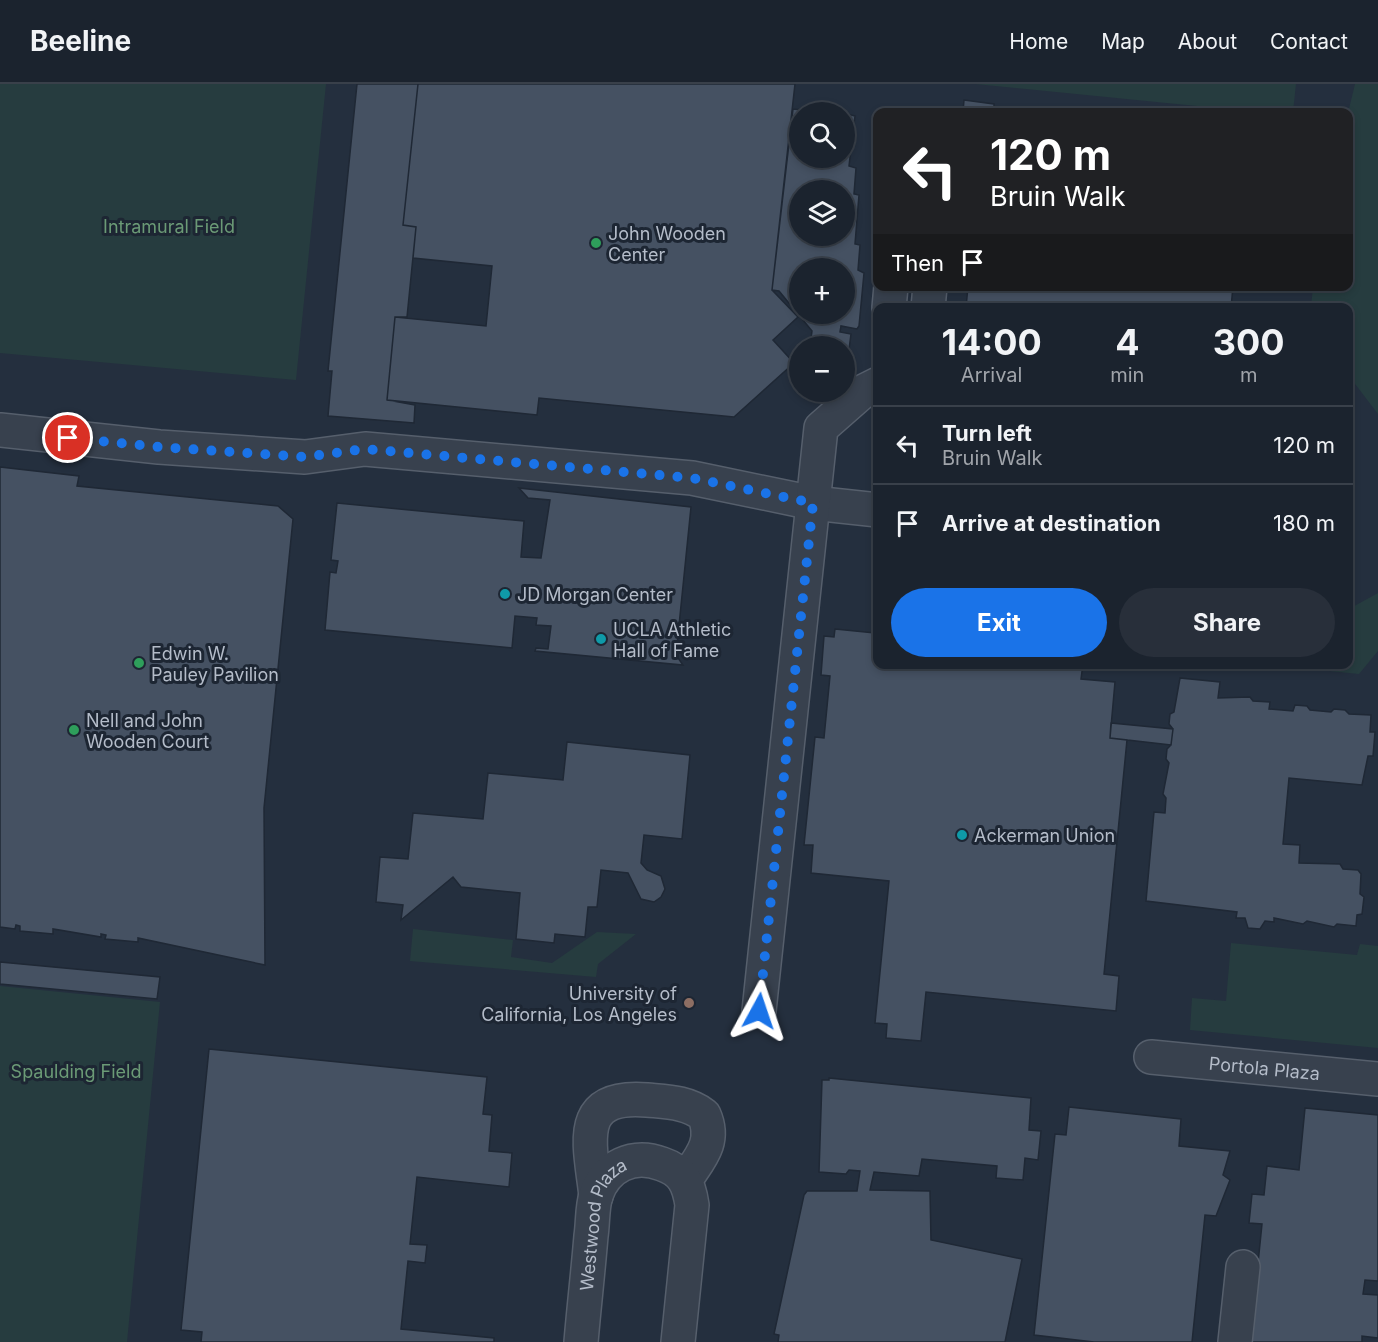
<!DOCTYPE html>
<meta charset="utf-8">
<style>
:root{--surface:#1b232e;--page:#282f3a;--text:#f1f3f6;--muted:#a0a4aa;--line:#39404a;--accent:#1a73e8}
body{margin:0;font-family:Inter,sans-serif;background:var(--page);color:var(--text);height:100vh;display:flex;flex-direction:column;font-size:22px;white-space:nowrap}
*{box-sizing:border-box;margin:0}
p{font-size:20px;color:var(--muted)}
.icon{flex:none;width:33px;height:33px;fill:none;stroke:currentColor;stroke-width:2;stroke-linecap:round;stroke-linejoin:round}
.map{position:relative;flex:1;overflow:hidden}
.sheet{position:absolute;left:873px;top:219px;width:480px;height:366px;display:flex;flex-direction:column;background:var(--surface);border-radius:12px;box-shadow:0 3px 9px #0003,0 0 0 2px var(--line)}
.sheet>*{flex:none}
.top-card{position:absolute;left:873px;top:24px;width:480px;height:183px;border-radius:12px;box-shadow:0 3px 9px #0003,0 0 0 2px var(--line);background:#202124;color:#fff;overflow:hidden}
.buttons{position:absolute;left:789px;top:18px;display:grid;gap:12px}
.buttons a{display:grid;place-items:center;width:66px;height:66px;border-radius:50%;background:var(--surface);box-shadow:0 3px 9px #0003,0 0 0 2px var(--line);font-size:30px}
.pin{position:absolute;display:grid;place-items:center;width:51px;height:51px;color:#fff;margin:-26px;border:3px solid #fff;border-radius:50%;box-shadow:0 2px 6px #0007}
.me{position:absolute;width:66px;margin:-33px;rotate:5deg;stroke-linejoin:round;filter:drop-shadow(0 0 4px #0008)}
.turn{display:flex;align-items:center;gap:21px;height:126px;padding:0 18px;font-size:27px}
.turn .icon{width:78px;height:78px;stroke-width:2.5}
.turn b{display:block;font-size:42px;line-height:51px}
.then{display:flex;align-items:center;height:57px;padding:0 18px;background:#0003;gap:12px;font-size:22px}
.eta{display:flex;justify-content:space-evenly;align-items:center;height:102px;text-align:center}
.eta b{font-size:36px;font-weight:700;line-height:42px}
.cta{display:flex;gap:12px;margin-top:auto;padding:12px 18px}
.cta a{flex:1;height:69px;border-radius:36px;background:var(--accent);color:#fff;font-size:24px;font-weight:700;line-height:69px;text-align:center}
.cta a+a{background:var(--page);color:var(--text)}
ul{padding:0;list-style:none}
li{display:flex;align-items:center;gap:18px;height:78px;padding:0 18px;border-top:2px solid var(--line)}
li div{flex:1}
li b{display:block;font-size:22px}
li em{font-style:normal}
header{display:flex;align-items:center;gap:36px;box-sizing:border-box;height:84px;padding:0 30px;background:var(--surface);border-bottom:2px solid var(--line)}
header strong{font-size:28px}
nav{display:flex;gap:33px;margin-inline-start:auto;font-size:21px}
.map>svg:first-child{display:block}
.green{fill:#263c3f}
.building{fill:#455162;stroke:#1f2835;stroke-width:1.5;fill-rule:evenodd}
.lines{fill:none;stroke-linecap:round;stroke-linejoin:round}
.minor-casing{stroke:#565f6c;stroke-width:36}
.minor{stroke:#38414e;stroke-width:33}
.route{stroke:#1a73e8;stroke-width:10;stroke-dasharray:0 18}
.leisure-dot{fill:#2e9e5b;stroke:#1d2633;stroke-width:2}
.culture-dot{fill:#0f9aa8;stroke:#1d2633;stroke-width:2}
.education-dot{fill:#8d6e63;stroke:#1d2633;stroke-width:2}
.labels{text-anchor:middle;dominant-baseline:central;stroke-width:6;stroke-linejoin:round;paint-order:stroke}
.park-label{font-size:18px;fill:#6b9a76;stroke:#1d2633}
.poi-label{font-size:18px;fill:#b4bcc9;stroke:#1d2633;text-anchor:start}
.street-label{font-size:18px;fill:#b4bcc9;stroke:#1d2633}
</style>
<header>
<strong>Beeline</strong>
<nav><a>Home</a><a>Map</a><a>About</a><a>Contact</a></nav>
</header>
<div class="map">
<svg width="1378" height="1258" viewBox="0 0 1378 1258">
<rect width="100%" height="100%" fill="#242f3e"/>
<path class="green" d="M0 0H326L296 296 0 269Z
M975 0H1296L1293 28H1257Z
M1355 0H1378V330L1349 292 1348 224 1311 223 1313 203 1348 202V29Z
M1378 509V567L1359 590 1270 581 1348 580 1349 525Z
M413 845 513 856 511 873 552 879 597 848 636 850 598 880 596 893 410 877Z
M1231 859 1357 871 1360 860 1378 862V964L1190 946 1192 914 1226 917Z
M0 902 160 918 127 1258H0Z"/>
<path class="building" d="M357 0H418L403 141 416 143 407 233H395L387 316 415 321 414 339 328 332 332 287H328Z
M418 0H795L772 206 798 233 773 256 794 279 734 333 539 314 537 331 387 316 395 233 486 242 492 182 413 174 416 143 403 141Z
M964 16 994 20V28H963Z
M832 22 840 28H800V74H844V29L855 32 849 82 856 84 854 110 859 111 855 160 860 161 858 186 864 189 859 242 857 245 841 242 840 248 851 250 846 289 844 262H810L812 247 779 207 772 206 793 25 825 28ZM800 106H844V152H800ZM800 184H844V230H800Z
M968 202H1233L1231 224H966Z
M0 383 79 392 77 402 278 422 293 435 264 724 265 881 138 854V858L105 855 106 851 101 850V853L53 845V850L20 847V842L16 841 15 845 0 843Z
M519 404 691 423 676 571 683 581 535 567 536 564 548 565 551 542 536 541 537 534 515 532 512 564 325 546 330 488 336 489 338 477 331 476 337 419 524 437 521 473 541 474 550 416 528 414Z
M835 545 875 549 878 547V580H1083L1081 595 1115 598 1110 654 1127 656 1104 890 1119 892 1116 927 926 908 921 957 886 954 887 940 875 939 889 797 811 789 813 761H804L815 653 824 654 830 592 821 591 824 552 834 553Z
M1180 594 1220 598 1218 614 1250 613 1253 617 1270 618 1269 625 1293 627 1295 621 1307 622 1310 626 1331 628 1334 625 1345 626 1349 630 1371 631 1370 648H1375L1373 672H1368L1362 701 1289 694 1283 760 1300 761 1299 779 1340 780 1343 785 1358 786 1361 790 1360 810 1364 813 1362 830 1357 831 1356 842 1337 840 1334 843 1307 837 1303 840 1274 834V838L1265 837 1260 845 1248 844 1245 834H1236L1237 828 1146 817 1154 728 1165 729 1166 714 1163 710 1169 679 1166 675 1167 665 1171 661 1173 645 1169 640 1170 630 1174 628Z
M1111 639 1173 645 1171 661 1110 654Z
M567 658 690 671 682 755 644 751 641 779 647 786 661 792 665 805 661 813 654 818 641 815 628 789 601 786 597 823H588L585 853 555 850 554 859 516 855 520 809 461 803 453 793 401 836 403 821 376 818 380 773 408 775 413 729 483 735 488 689 563 696Z
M0 878 160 893 157 915 0 900Z
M209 965 487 993 483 1030 492 1031 489 1067 512 1069 509 1103 417 1093 410 1160 427 1161 425 1179 408 1177 401 1245 494 1254V1258H201L202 1248 181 1246Z
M829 994 1031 1014 1029 1046 1041 1047 1038 1076 1025 1074 1023 1096 996 1094 997 1082 922 1075 919 1092 874 1088 870 1106 930 1107 931 1156 1022 1175 1005 1258H778L779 1251 774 1250 804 1111 807 1107H857L860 1087 849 1086 846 1090 819 1088 822 996H829Z
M1069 1023 1181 1035 1179 1062 1230 1067 1223 1091 1230 1096 1216 1132 1205 1131 1192 1258H1094L1034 1251 1055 1050 1066 1051Z
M1305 1024 1378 1031V1197L1365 1196 1363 1210 1378 1211V1254L1362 1252V1258H1250L1262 1140 1249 1139 1252 1110 1264 1111 1267 1082 1299 1086Z"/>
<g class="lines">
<defs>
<g id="minor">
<path d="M889 224 891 202"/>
<path d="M928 224 930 202"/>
<path d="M0 346 159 363 305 373 365 365 692 394 813 419 878 426"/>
<path d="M759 927 821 344 862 308 878 300"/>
<path id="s1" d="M1151 973 1378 995"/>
<path d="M596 1112C590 1059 574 1010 647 1016 668 1018 687 1018 704 1031 716 1058 700 1074 686 1095"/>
<path id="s2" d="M581 1258C584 1223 588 1188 591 1152 593 1139 592 1123 596 1111 606 1082 633 1069 662 1080 683 1087 689 1100 692 1121L678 1258"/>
<path d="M1235 1258 1243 1183"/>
</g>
</defs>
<use href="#minor" class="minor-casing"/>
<use href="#minor" class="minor"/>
</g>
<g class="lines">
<path class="route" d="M68 354 159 363 305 373 365 365 692 394 813 419 759 927"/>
</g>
<g class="leisure-dot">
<circle cx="596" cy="159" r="6"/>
<circle cx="139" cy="579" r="6"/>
<circle cx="74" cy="646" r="6"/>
</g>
<g class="culture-dot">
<circle cx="505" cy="510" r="6"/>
<circle cx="601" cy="555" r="6"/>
<circle cx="962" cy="751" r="6"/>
</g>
<circle class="education-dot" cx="689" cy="919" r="6"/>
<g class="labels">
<g class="park-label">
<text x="169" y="142">Intramural Field</text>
<text x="76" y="987">Spaulding Field</text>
</g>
<g class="poi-label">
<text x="608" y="149">John Wooden<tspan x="608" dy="21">Center</tspan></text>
<text x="517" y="510">JD Morgan Center</text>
<text x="613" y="545">UCLA Athletic<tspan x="613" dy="21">Hall of Fame</tspan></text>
<text x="151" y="569">Edwin W.<tspan x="151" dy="21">Pauley Pavilion</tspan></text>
<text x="86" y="636">Nell and John<tspan x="86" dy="21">Wooden Court</tspan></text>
<text x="974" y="751">Ackerman Union</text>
<text x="677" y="909" text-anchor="end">University of<tspan x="677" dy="21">California, Los Angeles</tspan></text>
</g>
<g class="street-label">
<text stroke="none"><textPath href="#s1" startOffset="114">Portola Plaza</textPath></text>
<text stroke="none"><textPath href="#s2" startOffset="122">Westwood Plaza</textPath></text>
</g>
</g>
</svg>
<div class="buttons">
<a><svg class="icon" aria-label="search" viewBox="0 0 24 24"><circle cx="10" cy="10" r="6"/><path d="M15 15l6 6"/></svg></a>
<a><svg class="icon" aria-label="layers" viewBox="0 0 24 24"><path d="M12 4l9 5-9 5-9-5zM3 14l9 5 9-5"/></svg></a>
<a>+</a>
<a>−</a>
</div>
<div class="pin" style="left:68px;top:354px;background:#d93025"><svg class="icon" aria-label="arrive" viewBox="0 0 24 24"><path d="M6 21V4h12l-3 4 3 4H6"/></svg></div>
<svg class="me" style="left:759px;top:927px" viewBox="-20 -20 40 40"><path d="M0-17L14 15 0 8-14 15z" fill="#1a73e8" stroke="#fff" stroke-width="4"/></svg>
<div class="top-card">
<div class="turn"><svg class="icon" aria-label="left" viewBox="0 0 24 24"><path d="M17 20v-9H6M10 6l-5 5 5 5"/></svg><div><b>120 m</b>Bruin Walk</div></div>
<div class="then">Then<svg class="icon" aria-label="arrive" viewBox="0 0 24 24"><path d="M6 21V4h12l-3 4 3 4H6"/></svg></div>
</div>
<section class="sheet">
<div class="eta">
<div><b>14:00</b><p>Arrival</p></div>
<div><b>4</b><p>min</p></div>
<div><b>300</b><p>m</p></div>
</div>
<ul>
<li><svg class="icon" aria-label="left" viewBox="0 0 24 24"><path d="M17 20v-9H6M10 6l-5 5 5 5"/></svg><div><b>Turn left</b><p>Bruin Walk</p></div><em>120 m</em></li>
<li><svg class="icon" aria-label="arrive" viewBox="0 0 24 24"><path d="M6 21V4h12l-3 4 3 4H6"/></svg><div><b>Arrive at destination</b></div><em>180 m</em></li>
</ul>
<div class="cta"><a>Exit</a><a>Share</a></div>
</section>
</div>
